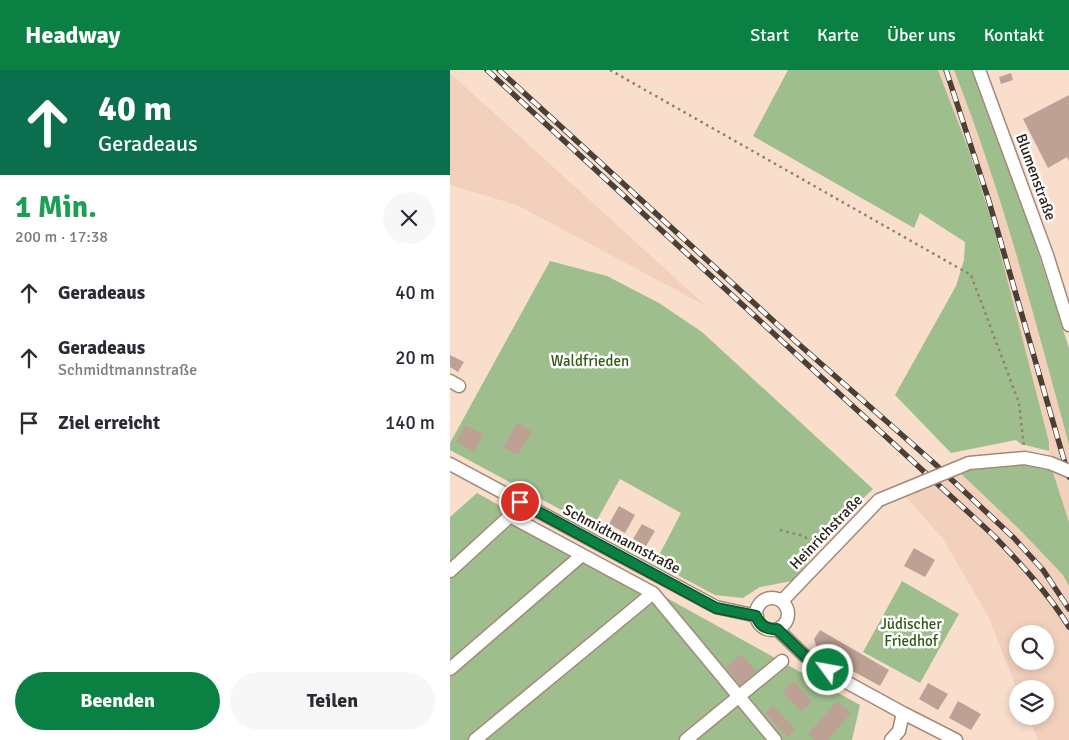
<!DOCTYPE html>
<html lang="de">
<meta charset="utf-8">
<style>
:root{--surface:#fff;--page:#f7f7f7;--text:#2b2b33;--muted:#7c7c81;--accent:#0b8043}
body{margin:0;font-family:Signika,sans-serif;background:var(--page);color:var(--text);height:100vh;display:flex;flex-direction:column;font-size:19px;white-space:nowrap}
*{box-sizing:border-box;margin:0}
p{font-size:16px;color:var(--muted)}
.icon{flex:none;width:28px;height:28px;fill:none;stroke:currentColor;stroke-width:2;stroke-linecap:round;stroke-linejoin:round}
.map{position:relative;flex:1;overflow:hidden}
.side{display:flex;flex-direction:column;background:var(--surface);width:450px}
.side>*{flex:none}
.banner{background:#0b6e4f;color:#fff;overflow:hidden}
.buttons{position:absolute;left:559px;top:555px;display:grid;gap:10px}
.buttons a{display:grid;place-items:center;width:45px;height:45px;border-radius:50%;background:var(--surface);box-shadow:0 2px 8px #0003;font-size:25px}
.pin{position:absolute;display:grid;place-items:center;width:42px;height:42px;color:#fff;margin:-21px;border:2px solid #fff;border-radius:50%;box-shadow:0 1px 5px #0007}
.me{position:absolute;width:55px;margin:-28px;rotate:302deg;stroke-linejoin:round;filter:drop-shadow(0 0 4px #0008)}
.turn{display:flex;align-items:center;gap:18px;height:105px;padding:0 15px;font-size:22px}
.turn .icon{width:65px;height:65px;stroke-width:2.5}
.turn b{display:block;font-size:35px;line-height:42px}
.round{display:grid;place-items:center;flex:none;width:52px;height:52px;border-radius:26px;background:var(--page)}
.overview{display:flex;align-items:center;justify-content:space-between;height:85px;padding:0 15px}
h1{font-size:30px;font-weight:700;line-height:38px;color:#1e9e55}
.primary-button{display:flex;gap:10px;margin-top:auto;padding:10px 15px}
.primary-button a{flex:1;height:58px;border-radius:30px;background:var(--accent);color:#fff;font-size:20px;font-weight:700;line-height:58px;text-align:center}
.primary-button a+a{background:var(--page);color:var(--text)}
ul{padding:0;list-style:none}
li{display:flex;align-items:center;gap:15px;height:65px;padding:0 15px}
li div{flex:1}
li b{display:block;font-size:19px}
li em{font-style:normal}
header{display:flex;align-items:center;gap:30px;box-sizing:border-box;height:70px;padding:0 25px;background:var(--accent);color:#fff}
header strong{font-size:24px}
nav{display:flex;gap:28px;margin-inline-start:auto;font-size:18px}
main{display:flex;flex:1;min-height:0}
.map>svg:first-child{display:block}
.built{fill:#f3d0bc;fill-rule:evenodd}
.green{fill:#9fbe8d}
.building{fill:#bea195}
.lines{fill:none;stroke-linecap:round;stroke-linejoin:round}
.minor-casing{stroke:#a28979;stroke-width:15}
.path{stroke:#917f72;stroke-width:2.5;stroke-dasharray:2.5 4;stroke-linecap:butt}
.minor{stroke:#fff;stroke-width:12}
.rail-casing{stroke:#4b3f36;stroke-width:5.5}
.rail{stroke:#fff;stroke-width:4;stroke-dasharray:11;stroke-linecap:butt}
.minor-bridge-casing{stroke:#a28979;stroke-width:15;stroke-linecap:butt}
.minor-bridge{stroke:#fff;stroke-width:12}
.route-casing{stroke:#07532c;stroke-width:12}
.route{stroke:#0b8043;stroke-width:9}
.labels{text-anchor:middle;dominant-baseline:central;stroke-width:5;stroke-linejoin:round;paint-order:stroke}
.street-label{font-size:15px;fill:#2a2019;stroke:#fff}
.park-label{font-size:15px;fill:#315811;stroke:#fff}
</style>
<header>
<strong>Headway</strong>
<nav><a>Start</a><a>Karte</a><a>Über uns</a><a>Kontakt</a></nav>
</header>
<main>
<section class="side">
<div class="banner">
<div class="turn"><svg class="icon" aria-label="ahead" viewBox="0 0 24 24"><path d="M12 20V5M6 11l6-6 6 6"/></svg><div><b>40 m</b>Geradeaus</div></div>
</div>
<div class="overview"><div><h1>1 Min.</h1><p>200 m · 17:38</p></div><a class="round"><svg class="icon" aria-label="close" viewBox="0 0 24 24"><path d="M6 6l12 12M18 6L6 18"/></svg></a></div>
<ul>
<li><svg class="icon" aria-label="ahead" viewBox="0 0 24 24"><path d="M12 20V5M6 11l6-6 6 6"/></svg><div><b>Geradeaus</b></div><em>40 m</em></li>
<li><svg class="icon" aria-label="ahead" viewBox="0 0 24 24"><path d="M12 20V5M6 11l6-6 6 6"/></svg><div><b>Geradeaus</b><p>Schmidtmannstraße</p></div><em>20 m</em></li>
<li><svg class="icon" aria-label="arrive" viewBox="0 0 24 24"><path d="M6 21V4h12l-3 4 3 4H6"/></svg><div><b>Ziel erreicht</b></div><em>140 m</em></li>
</ul>
<div class="primary-button"><a>Beenden</a><a>Teilen</a></div>
</section>
<div class="map">
<svg width="619" height="670" viewBox="0 0 619 670">
<rect width="100%" height="100%" fill="#f9decc"/>
<path class="built" d="M488 0H504L525 53 572 202 619 375V452L600 393 599 372 544 158 518 78Z
M0 3 256 236 67 135 0 115Z
M505 398 569 459 613 505 619 516V670H588L578 646H595V619H568L567 620 539 548 493 469 450 420ZM568 564H595V591H568Z"/>
<path class="green" d="M338 0H488L518 78 544 158 599 372V381L571 374 566 370 501 383 445 325 506 216 514 190 515 172 470 143 464 158 303 66Z
M504 0H529L619 278V375C585 249 552 122 504 0Z
M100 191 157 206 209 233 252 262 423 419 399 442 342 511 310 517 293 528 265 525 205 493 231 443 170 409 143 457 0 380V373Z
M519 393H600L619 452V516L613 505 569 459 505 398Z
M27 423 410 635 402 670H0V447Z
M452 511 509 544 470 613 413 582Z"/>
<path class="building" d="M561 3 563 10 551 14 549 7Z
M619 25V91L617 87 598 98 573 49Z
M0 285 14 292 8 302 0 297Z
M67 353 82 361 68 385 53 377Z
M15 355 33 364 24 382 6 372Z
M169 436 185 445 175 463 159 454Z
M192 454 205 461 196 476 183 469Z
M464 478 485 490 475 507 454 496Z
M370 560 439 600 430 616 368 582 364 569Z
M291 584 306 601 291 615 276 597Z
M344 611 362 632 351 642 332 621Z
M478 613 498 624 488 640 469 629Z
M387 631 401 643 378 670H364L358 664Z
M508 631 531 644 521 660 499 648Z
M323 635 345 660 337 667 315 643Z"/>
<g class="lines">
<defs>
<path id="minor" d="M529 0 597 185 619 255
M0 311 9 316
M519 393 575 388 600 393
M0 394 266 537 307 546
M0 501 60 446 203 523
M306 544a16 16 0 1 1 32 0a16 16 0 1 1-32 0Z
M332 531 429 430
M327 559 355 586 389 608 453 643 506 670
M0 599 132 485
M25 670 203 523 325 670
M236 670 332 591
M441 670 449 661 453 643"/>
</defs>
<use href="#minor" class="minor-casing"/>
<path class="path" d="M160 0 521 205 569 333 574 377
M330 460 354 466 367 478"/>
<use href="#minor" class="minor"/>
<defs>
<path id="rail" d="M37 0 543 465C571 494 598 523 619 557
M49 0 352 277 485 394 564 468 593 500 619 539
M496 0 538 128 619 407"/>
</defs>
<use href="#rail" class="rail-casing"/>
<use href="#rail" class="rail"/>
<defs>
<path id="minor-bridge" d="M600 393 619 401
M429 430 519 393"/>
</defs>
<use href="#minor-bridge" class="minor-bridge-casing"/>
<use href="#minor-bridge" class="minor-bridge"/>
</g>
<g class="lines">
<defs>
<path id="route" d="M70 432 266 538 306 546C310 556 317 560 327 559L355 586 378 600"/>
</defs>
<use href="#route" class="route-casing"/>
<use href="#route" class="route"/>
</g>
<g class="labels">
<g class="street-label">
<text transform="translate(586 107) rotate(70)">Blumenstraße</text>
<text transform="translate(376 462) rotate(-46)">Heinrichstraße</text>
<text transform="translate(172 469) rotate(28)">Schmidtmannstraße</text>
</g>
<g class="park-label">
<text x="140" y="291">Waldfrieden</text>
<text x="461" y="554">Jüdischer<tspan x="461" dy="17">Friedhof</tspan></text>
</g>
</g>
</svg>
<div class="buttons">
<a><svg class="icon" aria-label="search" viewBox="0 0 24 24"><circle cx="10" cy="10" r="6"/><path d="M15 15l6 6"/></svg></a>
<a><svg class="icon" aria-label="layers" viewBox="0 0 24 24"><path d="M12 4l9 5-9 5-9-5zM3 14l9 5 9-5"/></svg></a>
</div>
<div class="pin" style="left:70px;top:432px;background:#d93025"><svg class="icon" aria-label="arrive" viewBox="0 0 24 24"><path d="M6 21V4h12l-3 4 3 4H6"/></svg></div>
<svg class="me" style="left:378px;top:600px" viewBox="-20 -20 40 40"><circle r="17" fill="#0b8043" stroke="#fff" stroke-width="3"/><path d="M0-11L8 9 0 5-8 9z" fill="#fff"/></svg>
</div>
</main>
